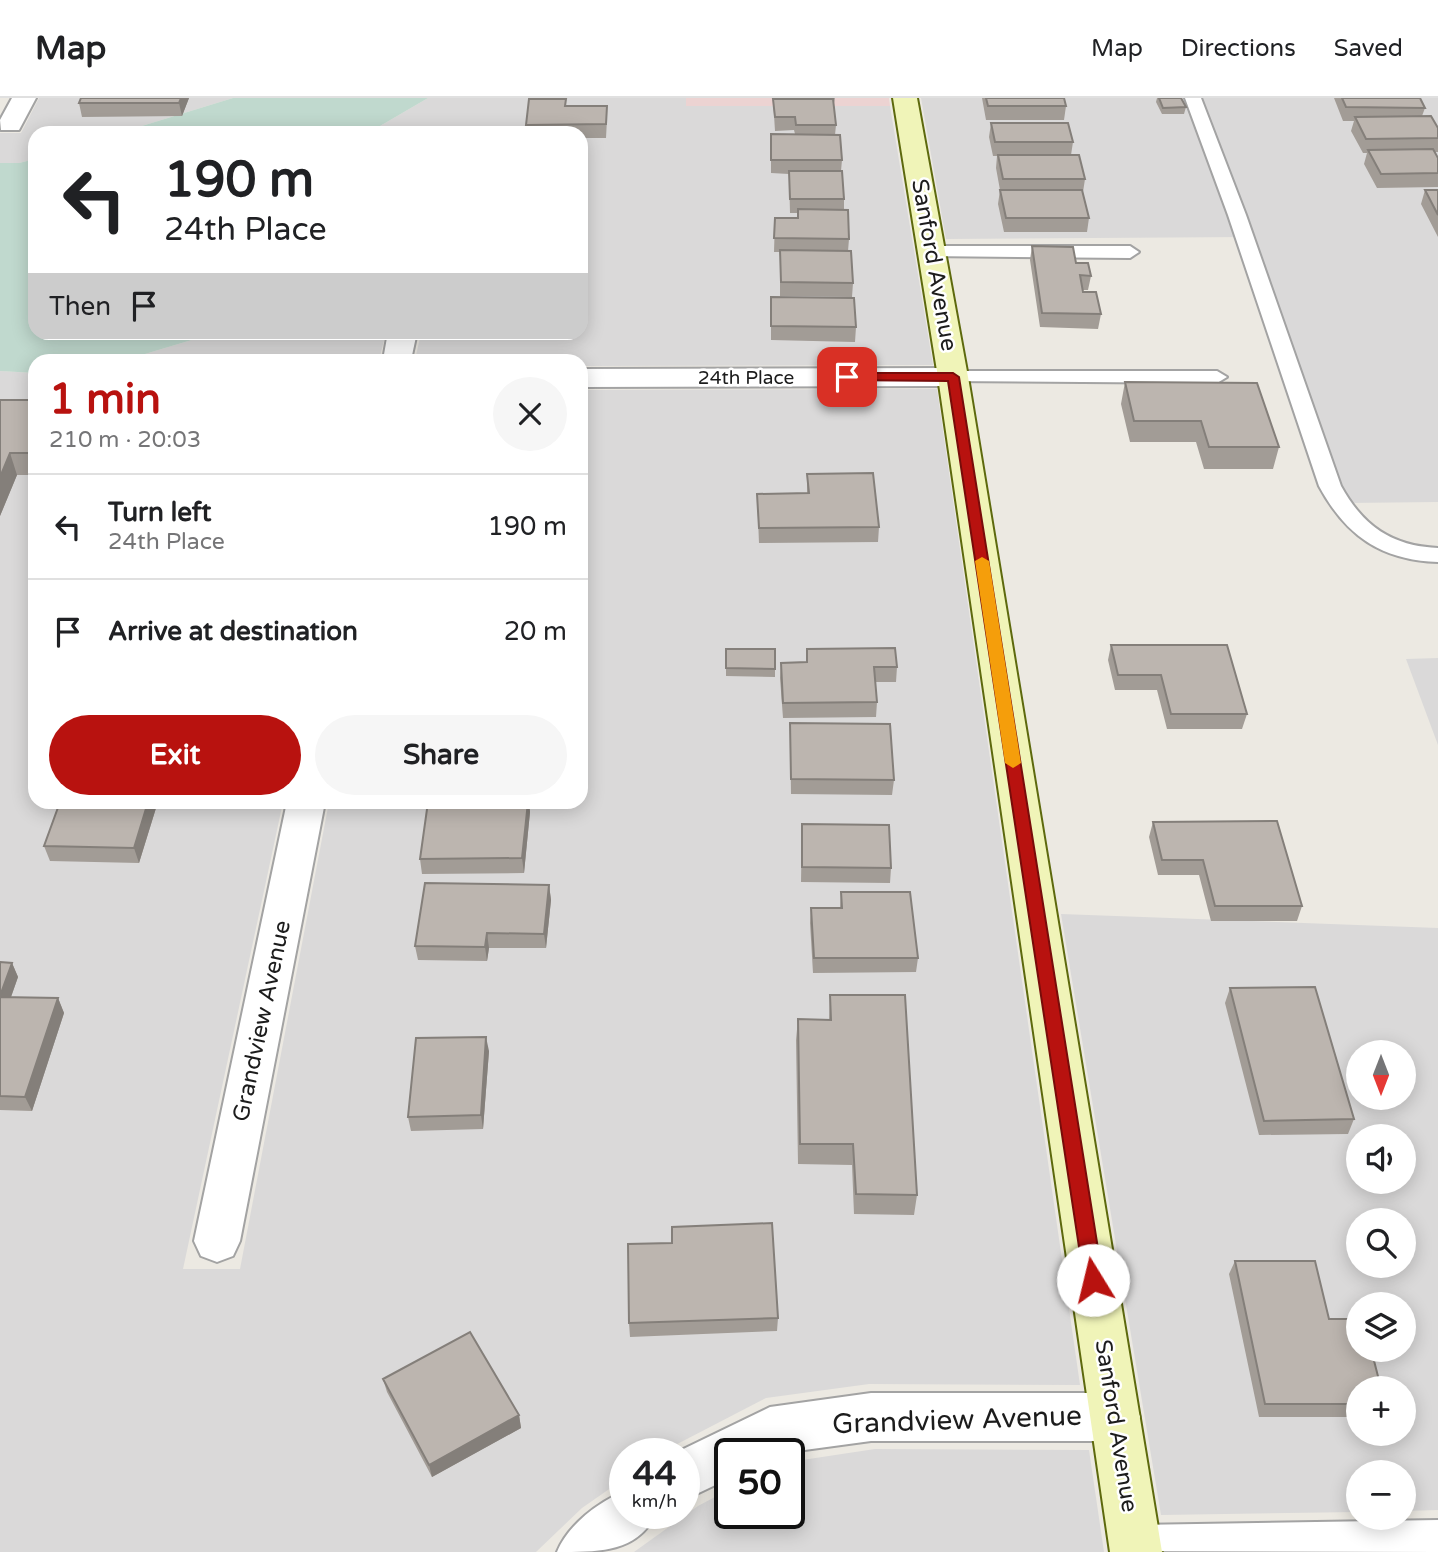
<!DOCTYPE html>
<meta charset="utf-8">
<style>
:root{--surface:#fff;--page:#f6f6f6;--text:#202124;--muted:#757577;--line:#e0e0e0;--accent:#b8120f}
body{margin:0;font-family:"Varela Round",sans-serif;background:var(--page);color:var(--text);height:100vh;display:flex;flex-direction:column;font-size:26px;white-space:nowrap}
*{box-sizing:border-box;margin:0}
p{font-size:23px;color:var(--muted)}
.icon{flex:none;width:38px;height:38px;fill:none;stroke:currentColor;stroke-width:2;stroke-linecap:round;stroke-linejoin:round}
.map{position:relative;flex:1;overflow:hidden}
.details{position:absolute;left:28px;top:256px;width:560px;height:455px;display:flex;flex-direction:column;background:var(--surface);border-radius:21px;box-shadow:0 4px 18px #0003}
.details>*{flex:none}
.top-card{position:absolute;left:28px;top:28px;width:560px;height:214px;border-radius:21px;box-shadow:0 4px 18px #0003;background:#fff;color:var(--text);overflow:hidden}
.needle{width:46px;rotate:180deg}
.tools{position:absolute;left:1346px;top:942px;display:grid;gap:14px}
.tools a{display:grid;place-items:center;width:70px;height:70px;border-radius:50%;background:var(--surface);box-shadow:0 4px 18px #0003;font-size:35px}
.speed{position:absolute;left:609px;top:1340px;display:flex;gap:14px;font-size:35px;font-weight:700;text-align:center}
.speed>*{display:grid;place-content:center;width:91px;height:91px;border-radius:50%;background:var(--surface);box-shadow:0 4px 18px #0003;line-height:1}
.speed small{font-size:18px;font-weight:400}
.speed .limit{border:4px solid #111;border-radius:10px;background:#fff;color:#111}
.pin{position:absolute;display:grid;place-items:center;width:60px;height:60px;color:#fff;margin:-30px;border-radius:14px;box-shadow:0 4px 10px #0006}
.me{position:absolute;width:77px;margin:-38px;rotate:351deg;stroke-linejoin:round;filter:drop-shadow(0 0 5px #0008)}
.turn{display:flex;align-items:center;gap:24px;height:147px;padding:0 21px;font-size:32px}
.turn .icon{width:91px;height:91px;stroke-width:2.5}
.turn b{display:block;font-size:49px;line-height:60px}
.then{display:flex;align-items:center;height:66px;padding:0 21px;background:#0003;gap:14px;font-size:26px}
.round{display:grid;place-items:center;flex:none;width:74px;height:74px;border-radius:37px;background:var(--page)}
.summary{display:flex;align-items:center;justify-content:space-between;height:119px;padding:0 21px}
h1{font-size:42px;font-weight:700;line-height:52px;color:var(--accent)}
.button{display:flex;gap:14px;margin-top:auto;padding:14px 21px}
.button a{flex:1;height:80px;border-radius:42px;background:var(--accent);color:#fff;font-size:28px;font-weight:700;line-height:80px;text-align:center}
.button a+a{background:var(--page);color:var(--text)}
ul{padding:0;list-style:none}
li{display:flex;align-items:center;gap:21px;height:105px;padding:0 21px;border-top:2px solid var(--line)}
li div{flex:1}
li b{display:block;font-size:26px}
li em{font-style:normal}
header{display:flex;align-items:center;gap:42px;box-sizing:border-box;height:98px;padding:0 35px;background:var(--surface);border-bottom:2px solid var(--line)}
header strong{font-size:33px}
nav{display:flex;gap:38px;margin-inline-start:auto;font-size:24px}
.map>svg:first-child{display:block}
.residential{fill:#dad9d9;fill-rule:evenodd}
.commercial{fill:#ecd3d2}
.wetland{fill:#c0d9ce}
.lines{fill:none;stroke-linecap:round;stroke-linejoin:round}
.lane-casing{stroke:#a3a3a3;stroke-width:4}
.street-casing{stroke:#a3a3a3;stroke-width:4}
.secondary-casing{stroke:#5d690d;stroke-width:4}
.lane{fill:#fff;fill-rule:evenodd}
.street{fill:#fff;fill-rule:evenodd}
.secondary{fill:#f0f4b8;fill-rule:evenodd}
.wall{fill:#a29c96}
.shaded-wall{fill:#847f7a}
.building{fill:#bcb5af;stroke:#847f7a;stroke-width:2}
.route{fill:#b8120f;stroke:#780c0a;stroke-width:2}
.slow{fill:#f59e0b}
.labels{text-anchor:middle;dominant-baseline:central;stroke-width:5;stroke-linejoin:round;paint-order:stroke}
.far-street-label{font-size:19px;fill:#1c1c1c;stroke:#fff}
.street-label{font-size:23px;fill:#1c1c1c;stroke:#fff}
.near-street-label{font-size:28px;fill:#1c1c1c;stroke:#fff}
</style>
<header>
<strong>Map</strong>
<nav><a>Map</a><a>Directions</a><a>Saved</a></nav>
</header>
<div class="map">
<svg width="1438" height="1454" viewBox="0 0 1438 1454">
<rect width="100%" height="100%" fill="#ece9e2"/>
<path class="residential" d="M39 0H233L119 35H35V61L19 65H0V35H21Z
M428 0H686V8H890L933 267 581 268V262H415L421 235 581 234V35H464L465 29H435L433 35H368Z
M921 0H1438V404L1347 405 1247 139 946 141Z
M199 235H386L379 262H125L195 241Z
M0 273 35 275V704H283L183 1171H240L329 704H581V292L937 291 1080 1287 869 1286 766 1300 658 1356H625V1380L582 1410 536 1454H0Z
M1438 560V647L1406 561Z
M1061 816 1438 830V1412L1404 1413V1374H1358V1414L1161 1417ZM1358 954H1404V999H1358ZM1358 1038H1404V1083H1358ZM1358 1122H1404V1167H1358ZM1358 1206H1404V1251H1358ZM1358 1290H1404V1335H1358Z
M875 1351 1089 1352 1104 1454H634L698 1408 730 1391V1416H789V1364Z"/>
<path class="commercial" d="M686 0H889L890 8H686Z"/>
<path class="wetland" d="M233 0H428L368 35H119Z
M35 61V234L199 235 195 241 125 262H35V275L0 273V65H19Z"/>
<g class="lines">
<defs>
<path id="lane" d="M1185 0H1201L1246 117 1341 388C1363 428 1392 448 1438 450V464C1381 462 1346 438 1319 388L1228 117Z
M932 148H1130L1139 154 1130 160 925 158 923 154 925 150Z
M953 273H1217L1227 279 1217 285 946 283 943 279 946 275Z"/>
<path id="street" d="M12 0H36L19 32H1L0 22Z
M388 234H417L411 262H383Z
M953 270 964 273 968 279 964 285 953 288 581 289V271Z
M287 704H325L240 1143 233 1158 217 1164 201 1158 194 1143Z
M871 1295H1115L1133 1302 1140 1319 1133 1336 1115 1343H871L775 1356H730V1380L684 1402V1356H673L770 1309Z
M625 1393V1416H656C637 1454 601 1454 557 1454 568 1427 598 1404 625 1393Z
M1438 1422V1454L1110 1453 1117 1435 1136 1427Z"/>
<path id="secondary" d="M893 0H917L968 279 1162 1454H1110L938 279Z"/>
</defs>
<use href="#lane" class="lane-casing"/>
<use href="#street" class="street-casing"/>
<use href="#secondary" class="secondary-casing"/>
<use href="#lane" class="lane"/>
<use href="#street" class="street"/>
<use href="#secondary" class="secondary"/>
</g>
<path class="wall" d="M81 0H189L182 18 82 19 79 5Z
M531 0H564L566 8 607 21 606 40H581V35H527L526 27Z
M792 0H835L834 5H833L836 27 835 37 842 62 841 73 844 101V112L849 141 848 153 853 185 852 199 780 198V154H774L775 120H798V115H790L789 76 771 75V36H795L794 32 775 33 773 1H792Z
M982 0H1064L1066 8 1064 22H986Z
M1157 0H1181L1186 9 1184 16H1162L1156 4Z
M1334 0H1420L1425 10 1422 18 1438 30V54H1434L1438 60V89L1377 90 1364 66 1367 55H1363L1351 33 1354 23H1343Z
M991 25 1073 44 1071 57 1085 81 1083 94 1089 120 1087 134H1004L998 106 1000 92 996 70 997 58H993L989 39Z
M1425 92H1438V139L1421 106Z
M1032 148 1076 165 1091 178 1088 192H1083V194L1101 216 1098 231 1040 229 1030 162Z
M771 199 856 229 855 244 771 242Z
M498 234H575L574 241 499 240Z
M1125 284 1279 349 1273 371H1204L1196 344H1130L1121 306Z
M0 302H35V377H17L0 418Z
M807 376 879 429 878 444 759 445 757 396 807 395Z
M1111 547 1247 616 1242 631H1167L1157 592H1115L1108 562Z
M726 551H775V579L726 578Z
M807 551 897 569 896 584H875L877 604 876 619 783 620 780 580 781 565 806 564Z
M790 625 894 682 892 697 791 696Z
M60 704H184L182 711 156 710 139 765 50 763 44 748Z
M428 704H529L530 714 524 775 422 776 420 761Z
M1153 724 1302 808 1297 823H1211L1199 777H1158L1149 739Z
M802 726 891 770 890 785 801 784Z
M549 787 551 802 546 850H489L487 863 418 862 415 848Z
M841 794 918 860 916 874 813 875 810 825 811 810H840Z
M0 864 12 865 18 879 11 899 58 900 64 915 32 1013 0 1012Z
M1230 890 1354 1021 1348 1036 1259 1037 1225 905Z
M830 897 917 1097 914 1117 854 1116 852 1067 798 1066 796 942 798 921 829 922Z
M489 953 483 1031 411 1033 408 1019Z
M672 1145 778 1220 777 1233 630 1239 629 1225Z
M1235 1163 1329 1221 1358 1290V1319H1259L1229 1176Z
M383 1281 519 1317 521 1330 432 1379 387 1294Z"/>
<path class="shaded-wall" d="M181 0H189L182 18 179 5Z
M10 355 17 377 0 418V379Z
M148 704H153L156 710 139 765 134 750Z
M180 704H184L182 711Z
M528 704H529L530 714 524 775 522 760Z
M549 787 551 802 546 850 544 836Z
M487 835 489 850 487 863 485 849Z
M12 865 18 879 6 913 0 898Z
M58 900 64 915 32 1013 25 999Z
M486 939 489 953 483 1031 481 1017Z
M519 1317 521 1330 432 1379 429 1367Z"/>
<path class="building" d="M81 0H181L179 5H79Z
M986 0H1064L1066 8H988Z
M1159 0H1181L1186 9 1163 10Z
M1342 0H1420L1425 10 1346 9Z
M529 1H566L565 8H607L606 26 526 27Z
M773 1H833L836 27H796L795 19H775Z
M1431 18 1438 30V40L1366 41 1355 19Z
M991 25H1068L1073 44H995Z
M771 36 840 37 842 62H771Z
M1433 51 1438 60V75L1381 76 1368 52Z
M998 57H1079L1085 81H1003Z
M789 73H842L844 101H790Z
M1000 92H1082L1089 120H1006Z
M1425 92H1438V117Z
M798 111 848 112 849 141 774 140 775 120H798Z
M1032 148 1073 149 1076 165H1088L1091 178 1080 177 1083 194H1096L1101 216 1042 215Z
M780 152 851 153 853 185 781 184Z
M771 199 854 200 856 229 771 228Z
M1125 284 1257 285 1279 349H1209L1201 323H1134Z
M0 302H35V329L33 333H35V355H10L0 379Z
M873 375 879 429 759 430 757 396 809 395 807 376Z
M1111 547H1227L1247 616H1171L1161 577H1118Z
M895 550 897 569H874L877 604 783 605 781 565 807 564V551Z
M726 551H775V571L726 570Z
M790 625 890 626 894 682 791 681Z
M60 704H148L134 750 44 748Z
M428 704H528L522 760 420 761Z
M1277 723 1302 808H1215L1203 762H1162L1153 724Z
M802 726 889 727 891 770 802 769Z
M425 785 549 787 544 836 487 835 485 849 415 848Z
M841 794H910L918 860H814L811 810H842Z
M0 864 12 865 0 898Z
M1315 889 1354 1021 1264 1023 1230 890Z
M830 897H905L917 1097 856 1096 853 1046H800L798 921 831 922Z
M0 899 58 900 25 999 0 998Z
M486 939 481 1017 408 1019 416 940Z
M772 1125 778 1220 629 1225 628 1146 672 1145V1129Z
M1235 1163H1315L1329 1221H1358V1251H1371L1381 1290H1358V1306H1265Z
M470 1234 519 1317 429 1367 383 1281Z"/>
<path class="route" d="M847 275H953L959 279 1103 1182 1100 1188 1093 1191 1086 1188 1084 1182 948 283 842 282 841 279Z"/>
<path class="slow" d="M982 459 989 463 1021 665 1013 670 1005 665 975 463Z"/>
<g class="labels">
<g class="far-street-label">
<text x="746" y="280">24th Place</text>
</g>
<g class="street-label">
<text transform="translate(934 167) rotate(80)">Sanford Avenue</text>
<text transform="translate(262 923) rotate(-78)">Grandview Avenue</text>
<text transform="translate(1116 1328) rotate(81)">Sanford Avenue</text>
</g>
<g class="near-street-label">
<text transform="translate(957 1322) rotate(-2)">Grandview Avenue</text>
</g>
</g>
</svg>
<div class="tools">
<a><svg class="needle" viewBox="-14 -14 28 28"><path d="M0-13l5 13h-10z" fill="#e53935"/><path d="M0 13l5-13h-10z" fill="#757577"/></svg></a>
<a><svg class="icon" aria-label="sound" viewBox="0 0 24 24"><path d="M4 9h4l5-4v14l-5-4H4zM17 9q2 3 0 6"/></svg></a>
<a><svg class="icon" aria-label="search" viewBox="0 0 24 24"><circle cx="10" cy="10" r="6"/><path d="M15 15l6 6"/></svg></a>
<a><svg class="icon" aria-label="layers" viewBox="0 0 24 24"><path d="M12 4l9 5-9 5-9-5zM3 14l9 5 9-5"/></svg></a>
<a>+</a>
<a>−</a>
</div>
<div class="speed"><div>44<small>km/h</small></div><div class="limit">50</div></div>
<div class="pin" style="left:847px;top:279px;background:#d93025"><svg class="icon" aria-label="arrive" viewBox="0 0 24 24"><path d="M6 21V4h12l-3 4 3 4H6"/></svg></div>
<svg class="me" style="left:1093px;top:1182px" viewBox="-20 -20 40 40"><circle r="19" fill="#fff"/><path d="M0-13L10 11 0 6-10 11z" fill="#b8120f"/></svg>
<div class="top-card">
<div class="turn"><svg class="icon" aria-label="left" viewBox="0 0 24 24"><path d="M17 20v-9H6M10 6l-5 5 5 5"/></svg><div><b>190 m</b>24th Place</div></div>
<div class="then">Then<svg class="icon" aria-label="arrive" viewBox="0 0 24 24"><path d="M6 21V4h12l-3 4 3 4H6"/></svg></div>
</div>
<section class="details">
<div class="summary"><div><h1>1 min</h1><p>210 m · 20:03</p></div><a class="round"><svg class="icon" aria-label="close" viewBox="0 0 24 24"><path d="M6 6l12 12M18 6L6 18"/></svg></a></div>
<ul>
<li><svg class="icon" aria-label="left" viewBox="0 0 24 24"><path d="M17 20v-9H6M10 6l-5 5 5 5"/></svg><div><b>Turn left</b><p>24th Place</p></div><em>190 m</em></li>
<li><svg class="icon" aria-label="arrive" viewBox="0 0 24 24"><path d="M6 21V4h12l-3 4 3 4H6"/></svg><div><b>Arrive at destination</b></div><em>20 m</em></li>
</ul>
<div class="button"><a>Exit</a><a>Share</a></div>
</section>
</div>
